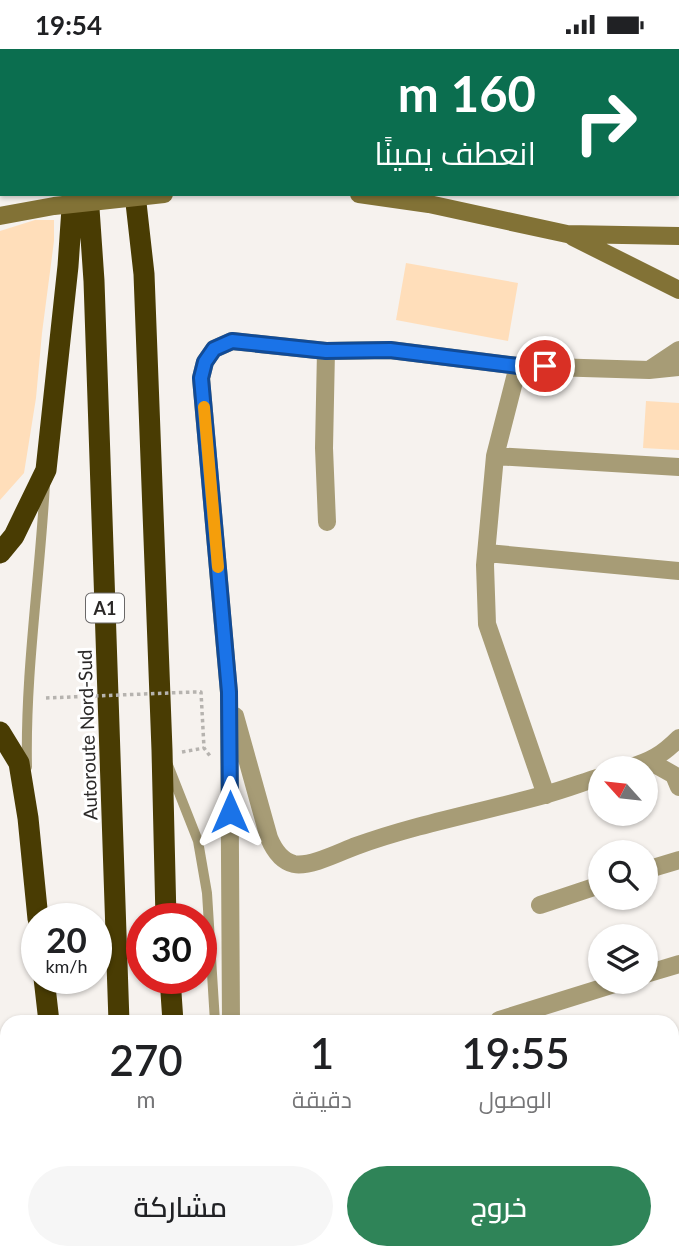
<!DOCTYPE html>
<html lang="ar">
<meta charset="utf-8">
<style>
:root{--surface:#fff;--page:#f6f6f6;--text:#202124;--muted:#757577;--accent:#2f8458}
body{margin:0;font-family:Lato,Cairo,sans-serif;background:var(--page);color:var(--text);direction:rtl;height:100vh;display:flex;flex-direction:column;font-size:26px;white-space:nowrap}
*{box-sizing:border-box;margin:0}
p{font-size:23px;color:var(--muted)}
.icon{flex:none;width:38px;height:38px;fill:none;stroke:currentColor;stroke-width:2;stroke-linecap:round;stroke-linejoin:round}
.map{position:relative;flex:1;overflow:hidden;direction:ltr}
.details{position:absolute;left:0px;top:966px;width:679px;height:245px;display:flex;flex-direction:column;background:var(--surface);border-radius:21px 21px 0 0;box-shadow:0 2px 5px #0004;direction:rtl}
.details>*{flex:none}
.hud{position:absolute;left:0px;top:0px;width:679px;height:147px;box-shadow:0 2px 5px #0004;direction:rtl;background:#0b6e4f;color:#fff;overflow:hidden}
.needle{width:46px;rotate:297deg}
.buttons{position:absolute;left:588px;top:707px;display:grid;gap:14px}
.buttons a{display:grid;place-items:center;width:70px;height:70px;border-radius:50%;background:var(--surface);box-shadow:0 2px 5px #0004;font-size:35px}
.speed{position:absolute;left:21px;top:854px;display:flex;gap:14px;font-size:35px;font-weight:700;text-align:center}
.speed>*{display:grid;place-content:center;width:91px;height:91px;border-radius:50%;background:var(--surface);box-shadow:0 2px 5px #0004;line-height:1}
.speed small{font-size:18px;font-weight:400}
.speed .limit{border:10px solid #d22;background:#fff;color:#111}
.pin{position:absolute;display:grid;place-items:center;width:60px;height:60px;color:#fff;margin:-30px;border:4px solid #fff;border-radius:50%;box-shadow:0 2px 7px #0007}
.me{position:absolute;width:77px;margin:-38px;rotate:0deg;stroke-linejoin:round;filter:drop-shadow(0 0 5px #0008)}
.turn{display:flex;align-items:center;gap:24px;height:147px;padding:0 28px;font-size:32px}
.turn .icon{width:91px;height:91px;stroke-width:2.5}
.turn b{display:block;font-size:49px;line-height:60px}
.eta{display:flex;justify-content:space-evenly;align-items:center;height:119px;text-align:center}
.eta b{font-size:42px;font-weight:600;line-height:49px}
.primary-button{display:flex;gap:14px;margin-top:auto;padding:14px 28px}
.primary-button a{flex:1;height:80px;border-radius:42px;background:var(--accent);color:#fff;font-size:28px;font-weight:600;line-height:80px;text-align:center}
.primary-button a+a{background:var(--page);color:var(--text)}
.status{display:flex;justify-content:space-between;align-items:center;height:49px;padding:0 35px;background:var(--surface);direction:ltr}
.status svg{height:19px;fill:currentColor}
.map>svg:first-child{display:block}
.green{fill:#ffdeba}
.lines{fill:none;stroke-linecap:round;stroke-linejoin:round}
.path{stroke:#b6b3af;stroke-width:3.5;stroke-dasharray:3.5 3.5;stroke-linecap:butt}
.service{stroke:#a79c76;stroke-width:10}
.minor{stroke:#a79c76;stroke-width:18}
.secondary{stroke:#827236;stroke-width:18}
.motorway{stroke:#493c03;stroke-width:21}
.path-bridge{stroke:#b6b3af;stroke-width:3.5;stroke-dasharray:3.5 3.5;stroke-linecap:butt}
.secondary-bridge{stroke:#827236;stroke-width:18}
.route-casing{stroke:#114b97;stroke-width:18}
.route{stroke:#1a73e8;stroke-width:12}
.slow{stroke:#f59e0b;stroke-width:12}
.labels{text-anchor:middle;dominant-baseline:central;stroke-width:6;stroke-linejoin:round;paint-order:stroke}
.shield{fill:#fff;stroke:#6a6868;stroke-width:2}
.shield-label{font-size:18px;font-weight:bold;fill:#2a2827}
.street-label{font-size:19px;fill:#2a2827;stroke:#fff}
</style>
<div class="status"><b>19:54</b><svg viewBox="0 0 49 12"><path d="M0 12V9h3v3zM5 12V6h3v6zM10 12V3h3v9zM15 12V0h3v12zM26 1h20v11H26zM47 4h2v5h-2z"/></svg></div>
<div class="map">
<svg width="679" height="1211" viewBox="0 0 679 1211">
<rect width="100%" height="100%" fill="#f6f2ee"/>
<path class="green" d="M35 171H54V192L42 284 36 349 24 424 0 451V182Z
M406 214 518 234 508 292 396 271Z
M646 352 679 354V401L643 399Z"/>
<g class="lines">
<path class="path" d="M193 643H201L204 699 210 707
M182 703 204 699"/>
<path class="service" d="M168 716 198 792 207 844 215 973
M27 718C25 623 40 529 45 434
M213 1211 214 1204"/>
<path class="minor" d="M326 302 324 399 327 473
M518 317 495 407 485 516 487 575 546 746
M652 319 679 301
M495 407 679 418
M487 504 679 522
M235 667 269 789C274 801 281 812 294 815 311 818 340 803 356 797 417 775 481 763 544 746 563 741 581 734 600 728
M649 712 674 726 679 738
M628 719C651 712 662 706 679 689
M646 821 679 811
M540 856 600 836
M646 925 679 915
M499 971 621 933
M231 973 229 644 201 329 205 313 214 300 232 292 326 302 390 301 518 317 649 321 679 318
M0 1075 7 1095
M45 1204 47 1211
M236 1204V1211
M590 1204 593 1211"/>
<path class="secondary" d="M359 145 429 155 567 185 679 187
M573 188 679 241"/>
<path class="motorway" d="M77 0V2
M120 0V2
M226 2 228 0
M88 145 94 232 119 973
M135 145 144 225 162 701 166 870
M0 504 14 487 46 421 68 217 73 145
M0 683 19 714 28 769 38 870
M44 929 49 973
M170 929 173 973
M92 1204 94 1211
M141 1204 142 1211
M192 1204V1211"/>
<path class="path-bridge" d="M46 649 193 643"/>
<path class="secondary-bridge" d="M0 167 54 157 164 145"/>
</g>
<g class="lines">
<defs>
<path id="route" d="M230 763 229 643 201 329 205 313 214 300 232 292 326 302 390 301 518 317H545"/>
</defs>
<use href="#route" class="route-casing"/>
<use href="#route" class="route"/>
<path class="slow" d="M204 358 218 518"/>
</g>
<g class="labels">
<rect class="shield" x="86" y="544.5" width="38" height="29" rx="5"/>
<g class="shield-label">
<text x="105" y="559">A1</text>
</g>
<g class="street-label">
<text transform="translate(87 686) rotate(-92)">Autoroute Nord-Sud</text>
</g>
</g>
</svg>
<div class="buttons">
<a><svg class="needle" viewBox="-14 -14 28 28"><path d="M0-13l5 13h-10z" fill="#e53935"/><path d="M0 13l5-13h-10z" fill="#757577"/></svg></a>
<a><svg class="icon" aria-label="search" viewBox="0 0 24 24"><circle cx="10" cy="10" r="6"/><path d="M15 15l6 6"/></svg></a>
<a><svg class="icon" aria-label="layers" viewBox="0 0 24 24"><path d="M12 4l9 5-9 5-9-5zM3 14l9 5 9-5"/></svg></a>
</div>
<div class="speed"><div>20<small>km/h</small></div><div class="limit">30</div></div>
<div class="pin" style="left:545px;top:317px;background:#d93025"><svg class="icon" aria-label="arrive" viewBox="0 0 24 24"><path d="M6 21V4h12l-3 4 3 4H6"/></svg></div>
<svg class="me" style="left:230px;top:763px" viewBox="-20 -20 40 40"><path d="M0-17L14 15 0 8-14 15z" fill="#1a73e8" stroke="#fff" stroke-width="4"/></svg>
<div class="hud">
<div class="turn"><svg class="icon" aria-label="right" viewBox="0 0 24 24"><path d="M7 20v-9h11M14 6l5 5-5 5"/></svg><div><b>160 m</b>انعطف يمينًا</div></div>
</div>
<section class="details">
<div class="eta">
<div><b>19:55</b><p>الوصول</p></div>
<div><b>1</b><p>دقيقة</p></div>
<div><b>270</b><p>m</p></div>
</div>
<div class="primary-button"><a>خروج</a><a>مشاركة</a></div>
</section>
</div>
